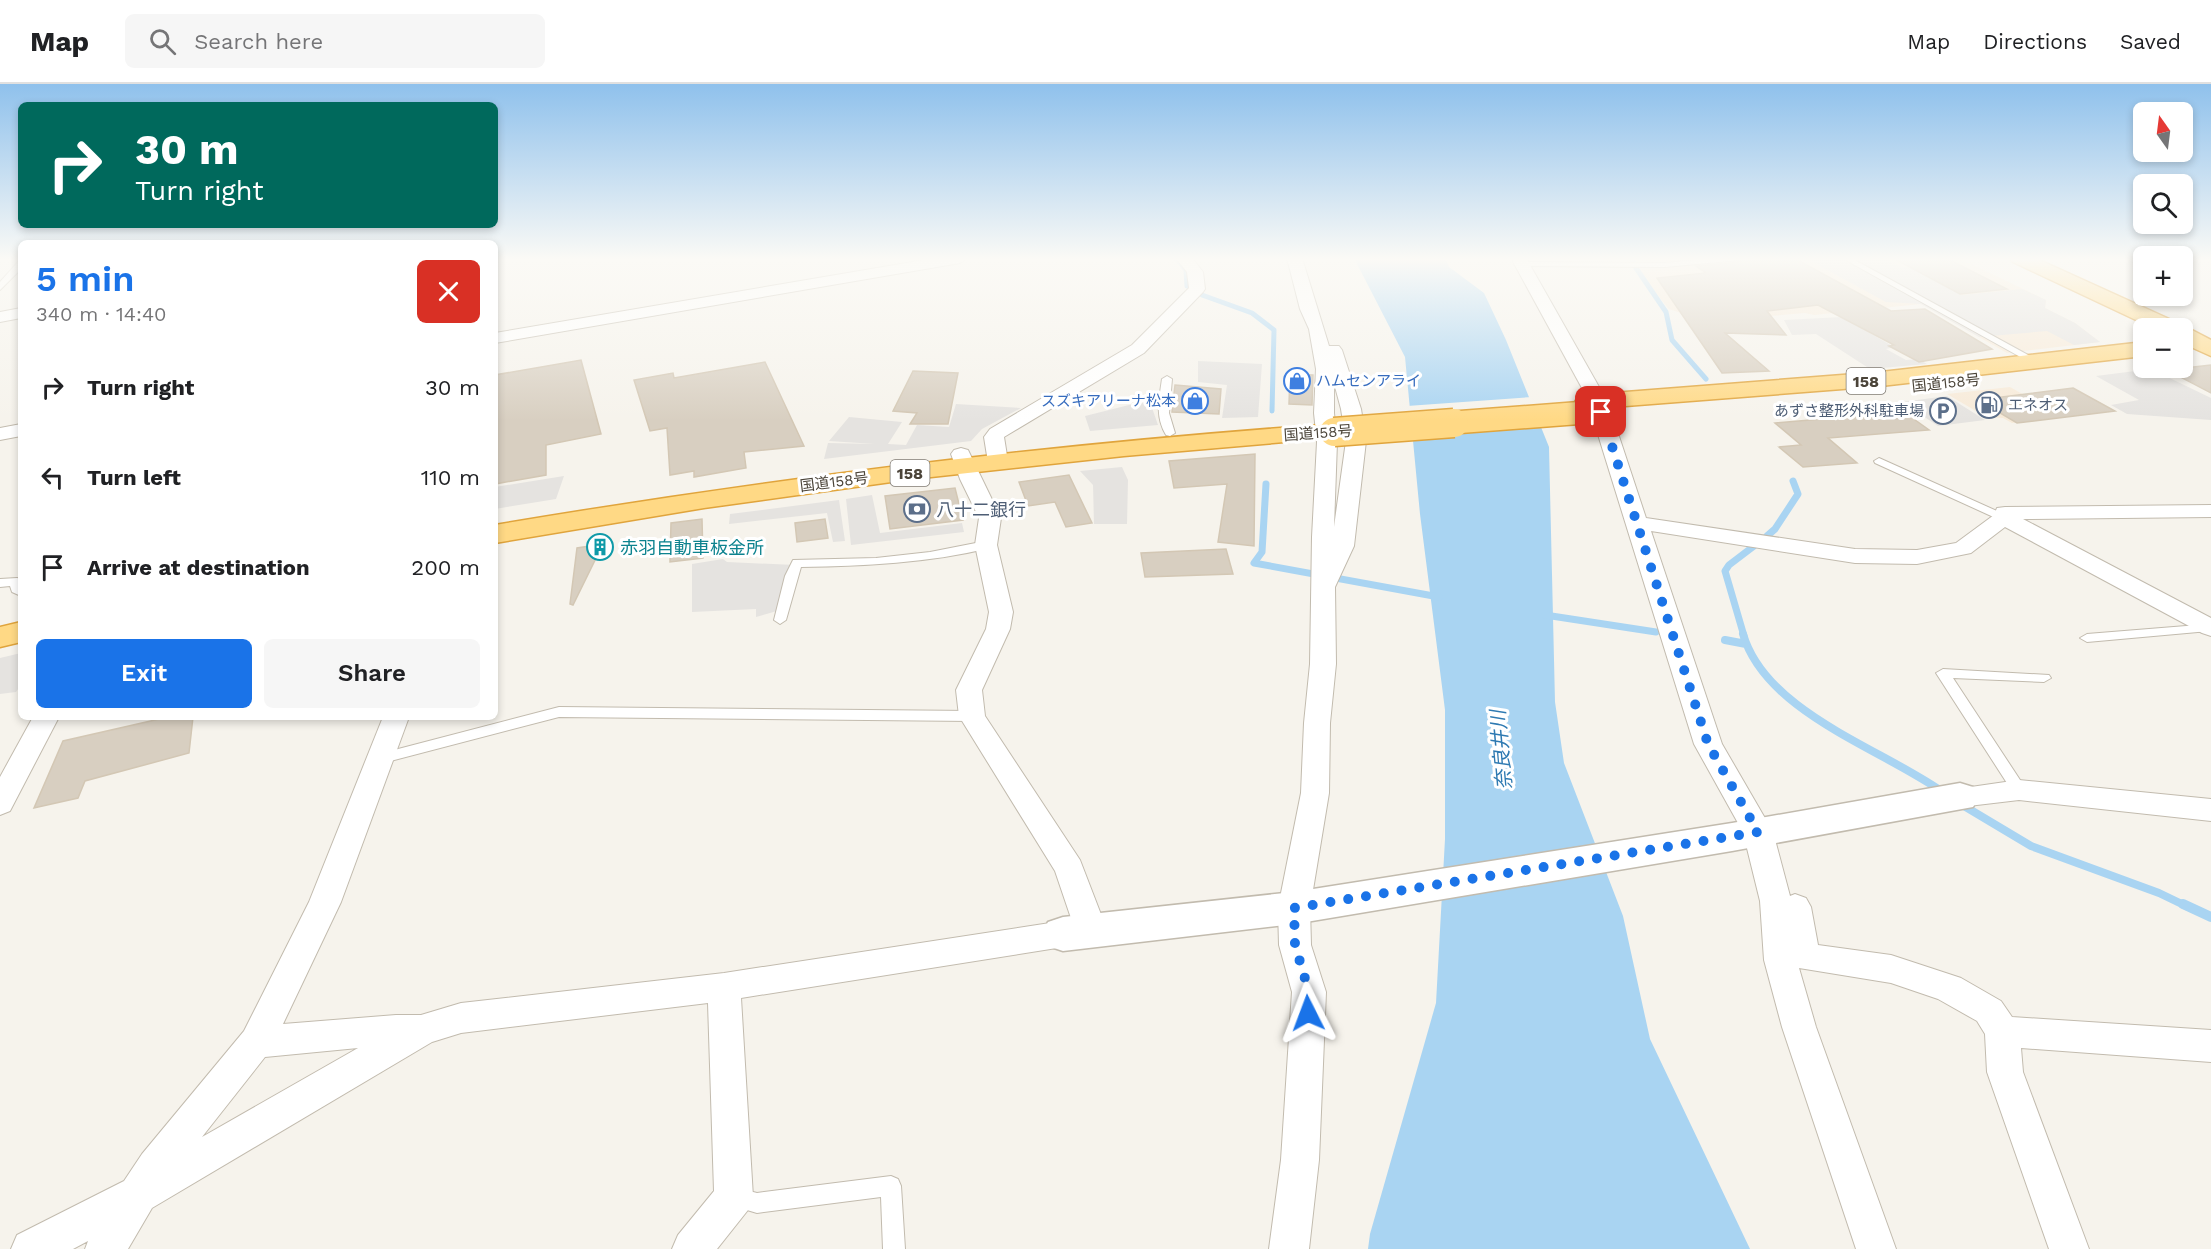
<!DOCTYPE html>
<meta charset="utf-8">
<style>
:root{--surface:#fff;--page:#f6f6f6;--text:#202124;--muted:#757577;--line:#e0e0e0;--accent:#1a73e8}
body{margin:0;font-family:"Work Sans","Noto Sans JP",sans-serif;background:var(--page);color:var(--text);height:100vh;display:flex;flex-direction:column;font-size:22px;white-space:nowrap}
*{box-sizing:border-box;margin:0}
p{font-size:20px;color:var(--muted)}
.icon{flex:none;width:33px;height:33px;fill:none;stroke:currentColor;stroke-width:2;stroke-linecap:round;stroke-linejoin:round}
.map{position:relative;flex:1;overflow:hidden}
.panel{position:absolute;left:18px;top:156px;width:480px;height:480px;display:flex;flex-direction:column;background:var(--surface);border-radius:9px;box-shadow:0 3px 9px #0003}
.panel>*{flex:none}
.guide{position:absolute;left:18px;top:18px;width:480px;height:126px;border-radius:9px;box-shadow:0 3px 9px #0003;background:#00695c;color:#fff;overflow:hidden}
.needle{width:39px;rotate:346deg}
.tools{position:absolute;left:2133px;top:18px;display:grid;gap:12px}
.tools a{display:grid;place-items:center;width:60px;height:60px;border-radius:9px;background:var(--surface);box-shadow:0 3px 9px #0003;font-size:30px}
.pin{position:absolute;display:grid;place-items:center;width:51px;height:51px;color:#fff;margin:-26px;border-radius:12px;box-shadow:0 3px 9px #0006}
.me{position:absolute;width:66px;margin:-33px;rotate:357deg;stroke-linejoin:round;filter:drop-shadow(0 0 4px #0008)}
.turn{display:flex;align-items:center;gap:21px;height:126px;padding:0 18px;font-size:27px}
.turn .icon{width:78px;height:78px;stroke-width:2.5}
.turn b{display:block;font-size:42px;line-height:51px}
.round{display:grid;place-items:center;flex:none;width:63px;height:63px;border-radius:9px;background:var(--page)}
.head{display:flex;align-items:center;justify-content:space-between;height:102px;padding:0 18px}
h1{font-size:36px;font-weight:600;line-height:45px;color:var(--accent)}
.action{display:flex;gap:12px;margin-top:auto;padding:12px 18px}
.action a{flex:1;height:69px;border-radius:9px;background:var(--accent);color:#fff;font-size:24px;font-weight:600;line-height:69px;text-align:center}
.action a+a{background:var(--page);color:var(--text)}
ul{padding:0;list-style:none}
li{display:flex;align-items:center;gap:18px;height:90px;padding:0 18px}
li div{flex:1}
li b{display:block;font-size:22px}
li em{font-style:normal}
header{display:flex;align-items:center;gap:36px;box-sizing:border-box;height:84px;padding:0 30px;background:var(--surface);border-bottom:2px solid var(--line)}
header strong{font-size:28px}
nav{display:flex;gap:33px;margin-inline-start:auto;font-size:21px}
.search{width:420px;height:54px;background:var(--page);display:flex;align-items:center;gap:15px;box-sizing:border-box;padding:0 21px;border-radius:9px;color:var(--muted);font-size:22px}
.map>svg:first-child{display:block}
.commercial{fill:#f7ead8}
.parking{fill:#e5e3e0}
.water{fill:#a9d4f2}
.pier{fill:#f6f3ec}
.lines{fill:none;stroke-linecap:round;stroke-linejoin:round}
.stream-far3{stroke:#a9d4f2;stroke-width:5}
.stream-far2{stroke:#a9d4f2;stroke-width:7}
.stream-far1{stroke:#a9d4f2;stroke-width:8}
.stream{stroke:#a9d4f2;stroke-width:10}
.building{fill:#d8cfc1;stroke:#d3c7b4;stroke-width:1.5}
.service-casing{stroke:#c2bbae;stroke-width:2}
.minor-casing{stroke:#c2bbae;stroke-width:2}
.tertiary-casing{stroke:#c2bbae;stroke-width:3}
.trunk-casing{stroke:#e0a43c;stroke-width:3}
.service{fill:#fff;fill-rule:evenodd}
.minor{fill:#fff;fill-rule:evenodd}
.tertiary{fill:#fff;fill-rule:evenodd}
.trunk{fill:#ffd985;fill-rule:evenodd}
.trunk-bridge-far1-casing{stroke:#e0a43c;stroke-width:25;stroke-linecap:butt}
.trunk-bridge-casing{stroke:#e0a43c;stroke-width:31;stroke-linecap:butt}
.trunk-bridge-far1{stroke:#ffd985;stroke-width:22}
.trunk-bridge{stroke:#ffd985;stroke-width:28}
.route{stroke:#1a73e8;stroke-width:10;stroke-dasharray:0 18}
.labels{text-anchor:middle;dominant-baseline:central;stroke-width:6;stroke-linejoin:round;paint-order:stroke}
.far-shop-label{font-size:15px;fill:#366cbe;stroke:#fff;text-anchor:start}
.far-street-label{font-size:15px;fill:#4b4439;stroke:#fff}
.far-service-label{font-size:15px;fill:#4e5e75;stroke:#fff;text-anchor:start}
.shield{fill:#fff;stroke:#817c74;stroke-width:1.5}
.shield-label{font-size:16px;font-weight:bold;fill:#4b4439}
.service-label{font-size:18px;fill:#4e5e75;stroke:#fff;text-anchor:start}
.culture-label{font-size:18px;fill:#0d838f;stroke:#fff;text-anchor:start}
.water-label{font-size:20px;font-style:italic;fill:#2e7ab2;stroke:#fff}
</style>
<header>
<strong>Map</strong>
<div class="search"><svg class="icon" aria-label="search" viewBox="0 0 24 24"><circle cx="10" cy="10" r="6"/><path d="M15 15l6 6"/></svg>Search here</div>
<nav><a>Map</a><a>Directions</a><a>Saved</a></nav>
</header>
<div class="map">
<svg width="2211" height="1165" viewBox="0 0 2211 1165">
<rect width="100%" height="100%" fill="#f6f3ec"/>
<path class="commercial" d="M1635 174H1959L2046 216 2045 224 2075 239 2100 258 2007 269 1921 220 1814 231 1805 229 1770 232 1678 228 1669 225 1649 201Z
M2010 303 2033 316 2037 336 2012 339 2003 334 1986 333 1947 310Z"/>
<path class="parking" d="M1805 174H1883L1901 183 1912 184 1962 211 2022 205 2046 216 2045 224 2075 239 2100 258 2074 261 2047 247 1979 253 1921 220 1886 218Z
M1842 233 1894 263 1886 265 1906 276 1918 275 1927 280 1870 285 1816 250 1792 251 1784 236Z
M1198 277 1262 280 1258 333 1222 334 1227 301 1198 298Z
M2151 285 2211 314V336L2127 330 2111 321 2139 316 2096 292Z
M1947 312 1985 336 1938 342 1902 318Z
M1150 318 1158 341 1090 347 1085 332 1129 321Z
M956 320 1021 324 982 345 971 357 824 375 828 359 875 360 829 357 849 333 902 338 888 360 906 361 917 341 949 343Z
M1122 383 1128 396 1127 440H1094L1093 401 1080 387Z
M564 392 556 415 495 425V403Z
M872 411 880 449 962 439 964 448 851 461 846 415Z
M839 416 845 457 833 458 827 429 729 440 730 430Z
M723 475 727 478 795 481 777 527 756 533V525L692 528V480Z
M21 569V601L16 608 0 610V574Z"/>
<path class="water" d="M1354 174H1445L1449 183 1484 209 1506 256 1549 363 1555 618 1564 679 1623 832 1650 955 1750 1165H1368L1370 1150 1436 919 1445 755V626L1420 430 1405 273Z"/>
<path class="pier" d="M1532 313 1544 342 1410 353 1407 322Z"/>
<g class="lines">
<path class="stream-far3" d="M1176 174 1186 186 1187 202
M1631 174 1633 177
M1636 184 1666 228 1672 256 1706 295
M1202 211 1252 229 1274 246 1272 327"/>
<path class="stream-far2" d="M1266 400 1262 468 1254 479 1439 513
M1767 452 1775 445 1798 410 1793 397
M1545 531 1656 548
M1744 552 1725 487 1729 481 1754 462"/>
<path class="stream-far1" d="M1743 550C1766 629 1883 665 1944 709
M1725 556 1746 560
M1959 719 2031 762 2159 809 2186 822"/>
<path class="stream" d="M2183 820 2211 833"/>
</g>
<path class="building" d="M1745 174H1794L1891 227 1925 225 1992 265 1919 278 1889 262 1894 261 1818 221 1767 227 1786 251 1725 249 1769 287 1722 289 1657 194 1706 189 1696 182 1739 178Z
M1893 174H1946L2007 205 1960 210Z
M581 276 601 350 546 361V391L495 400V291Z
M765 278 804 362 744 368 746 384 694 393V387L670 391 667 344 650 347 634 296 673 289 674 294Z
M2211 281V309L2167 286Z
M913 287 958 289 948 340H910L917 329 893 327Z
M1290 290 1313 291 1312 321 1289 320Z
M1175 301 1221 305 1219 330 1172 328Z
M2073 304 2115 327 2017 339 1978 316Z
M1904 328 1929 346 1828 354 1857 379 1803 383 1779 363 1801 361 1775 339Z
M1255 370 1254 462 1218 458 1227 400 1174 404 1169 377Z
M1069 391 1092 439 1066 443 1055 418 1028 422 1019 398Z
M955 404 963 436 890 445 885 412Z
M702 435 703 474 670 478 671 439Z
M825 435 828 454 797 458 795 439Z
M603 460 573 521 570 520 577 464Z
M1226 465 1233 490 1145 493 1141 469Z
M168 633H193L189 669 85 697 78 714 34 724 63 657Z"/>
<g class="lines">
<defs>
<path id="service" d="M1718 174H1743L1739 176 1665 183 1523 182 1519 180 1523 178 1665 179Z
M1842 174H1851L2041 278 2033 280Z
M18 178H21V185L0 206V198Z
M1167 292 1172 295 1169 329 1175 349 1170 352 1166 351C1155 333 1159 315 1162 295Z
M1879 374 2008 432 2010 434 2008 436H2000L1875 379 1874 377Z
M986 457 990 458 992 461 990 464C928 479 865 482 801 483L786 536 780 540 774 536 785 492 793 476 876 474 930 468Z
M17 494 21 495V512L12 508 10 502 0 503V495Z
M2211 540V546L2209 547 2087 558 2080 554 2087 550Z
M1943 585 2049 591 2051 594 2044 598 1953 594 2024 702 2027 706 2024 710H2014L1936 589Z
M559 623 972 627 979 632 972 637 559 633 379 680 374 679 372 675 374 671 379 670Z
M891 1092 898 1095 901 1102 905 1165H883L881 1113 757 1129 727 1120 724 1113 727 1106 734 1103 757 1109Z"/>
<path id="minor" d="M936 174H968L960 179 495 259V249Z
M1176 174H1192L1203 188 1205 205 1203 208 1144 269 1004 353 1008 378 1005 382H991L988 378 984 353 990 345 1132 261 1189 204 1187 188Z
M1287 174H1302L1329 262H1339L1342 266 1361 325 1366 357 1354 462 1335 503 1336 580 1330 639 1329 709 1310 824 1311 861 1326 908 1319 1076 1309 1165H1269L1281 1076 1292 908 1279 861 1278 824 1301 709 1304 639 1310 580 1312 453 1317 358 1314 329 1316 285 1309 245 1300 225ZM1334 299 1341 325 1346 357 1334 443 1337 358 1334 329Z
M1511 174H1526L1607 317 1605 321H1591L1589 317Z
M21 224V234L0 238V228Z
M1601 322 1608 324 1611 328 1646 434 1855 465 1917 466 1956 459 1994 431 1997 424 2005 423 2211 421V433L2023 435 2211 534V552L2202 549 2005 443 1971 469 1917 480 1855 479 1651 447 1722 660 1773 748 1790 812 1795 810 1806 814 1811 823 1818 861 1891 871 1961 894 2001 917 2012 933 2211 946V978L2021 964 2023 988 2089 1165H2049L1987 988 1985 950 1977 937 1938 915 1891 899 1799 884 1816 943 1896 1165H1856L1782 943 1764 876 1760 817 1743 748 1694 660 1591 328 1594 324Z
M21 340V352L0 356V344Z
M961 364 968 366 1001 434 997 461 1013 528 1010 545 982 606 985 632 1080 776 1107 846 1102 855 1091 859 1080 855 1078 852 1074 859 1063 863 741 914 753 1113 748 1126 717 1165H672L678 1151 714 1107 708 919 461 949 432 958 152 1124 128 1165H85L88 1157 73 1165H11L17 1151 124 1097 142 1070 244 947 309 818 383 633H409L341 818 283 940 396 931H421L461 919 724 889 1063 837 1073 840 1055 787 959 632 956 606 986 545 989 528 975 461 979 434 960 395 951 370 954 366ZM358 964 202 1053 265 973Z
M33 633H59L10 727 0 731V693Z
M2019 696 2211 715V737L2019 716 1960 723 1950 720 1946 713 1950 706Z"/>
<path id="tertiary" d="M1960 699 1973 703 1979 713 1973 723 1732 767 1294 840 1063 867 1048 862 1042 850 1048 838 1063 833 1294 808 1732 739Z"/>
<path id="trunk" d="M2010 174H2035L2178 239 2181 244 2190 245 2211 256V272L2182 259V244H2153L2013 178Z
M2144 258V272L1881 302 1587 325 1578 323 1575 318 1578 313 1587 311 1881 288Z
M1334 340 1343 343 1347 348 1343 353 1124 372 913 395 704 424 495 459V441C773 394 1052 360 1334 340Z
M21 538V558L0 563V543Z"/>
</defs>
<use href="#service" class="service-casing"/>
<use href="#minor" class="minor-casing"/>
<use href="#tertiary" class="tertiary-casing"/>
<use href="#trunk" class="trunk-casing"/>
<use href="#service" class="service"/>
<use href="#minor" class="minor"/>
<use href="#tertiary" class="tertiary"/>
<use href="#trunk" class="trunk"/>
<defs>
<path id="trunk-bridge-far1" d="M1434 340 1592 328"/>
<path id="trunk-bridge" d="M1334 348 1454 339"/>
</defs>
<use href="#trunk-bridge-far1" class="trunk-bridge-far1-casing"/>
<use href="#trunk-bridge" class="trunk-bridge-casing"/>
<use href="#trunk-bridge-far1" class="trunk-bridge-far1"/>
<use href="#trunk-bridge" class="trunk-bridge"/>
</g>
<linearGradient id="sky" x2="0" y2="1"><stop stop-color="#8fc1ec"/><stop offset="0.52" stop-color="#fbfaf6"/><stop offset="1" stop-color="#fbfaf6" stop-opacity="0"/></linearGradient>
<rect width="2211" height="337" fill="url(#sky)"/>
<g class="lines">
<path class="route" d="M1308 929 1309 908 1295 861 1294 824 1758 748 1708 660 1601 328"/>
</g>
<defs>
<symbol id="shop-ring" viewBox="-11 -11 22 22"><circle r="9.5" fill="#fff" stroke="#3f7fe0" stroke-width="1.5"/><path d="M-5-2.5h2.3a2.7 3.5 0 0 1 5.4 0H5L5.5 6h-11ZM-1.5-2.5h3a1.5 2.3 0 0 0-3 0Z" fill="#3f7fe0"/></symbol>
<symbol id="fuel-ring" viewBox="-11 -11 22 22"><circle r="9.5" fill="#fff" stroke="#5c6f8a" stroke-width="1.5"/><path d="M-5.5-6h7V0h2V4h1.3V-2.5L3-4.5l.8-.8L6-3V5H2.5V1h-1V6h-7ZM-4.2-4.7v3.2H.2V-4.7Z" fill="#5c6f8a"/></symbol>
<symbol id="parking-ring" viewBox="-11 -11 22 22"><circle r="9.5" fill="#fff" stroke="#5c6f8a" stroke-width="1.5"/><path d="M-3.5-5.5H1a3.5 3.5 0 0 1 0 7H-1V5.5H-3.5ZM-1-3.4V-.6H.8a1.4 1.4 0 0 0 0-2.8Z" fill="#5c6f8a"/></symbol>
<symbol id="bank-ring" viewBox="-11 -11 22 22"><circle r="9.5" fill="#fff" stroke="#5c6f8a" stroke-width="1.5"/><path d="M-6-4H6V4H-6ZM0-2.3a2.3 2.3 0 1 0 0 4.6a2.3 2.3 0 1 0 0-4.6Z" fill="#5c6f8a"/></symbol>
<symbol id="building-ring" viewBox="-11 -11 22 22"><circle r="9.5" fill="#fff" stroke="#0f9aa8" stroke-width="1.5"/><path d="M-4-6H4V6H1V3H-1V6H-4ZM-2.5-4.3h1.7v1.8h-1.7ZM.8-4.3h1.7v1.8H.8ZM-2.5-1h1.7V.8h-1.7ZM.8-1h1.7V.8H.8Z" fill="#0f9aa8"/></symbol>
</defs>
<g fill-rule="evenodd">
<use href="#shop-ring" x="1282" y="282" width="30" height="30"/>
<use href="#shop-ring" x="1180" y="302" width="30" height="30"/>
<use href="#fuel-ring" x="1974" y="306" width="30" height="30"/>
<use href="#parking-ring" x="1928" y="312" width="30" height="30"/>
<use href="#bank-ring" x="902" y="410" width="30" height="30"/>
<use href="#building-ring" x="585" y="448" width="30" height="30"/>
</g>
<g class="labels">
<g class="far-shop-label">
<text x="1316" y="297">ハムセンアライ</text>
<text x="1176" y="317" text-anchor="end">スズキアリーナ松本</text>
</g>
<g class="far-street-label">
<text transform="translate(1946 299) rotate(-6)">国道158号</text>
<text transform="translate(1318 349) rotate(-4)">国道158号</text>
<text transform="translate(834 398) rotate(-7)">国道158号</text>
</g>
<g class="far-service-label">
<text x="2008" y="321">エネオス</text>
<text x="1924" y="327" text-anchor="end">あずさ整形外科駐車場</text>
</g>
<g class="shield">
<rect x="1846.5" y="284" width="39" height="26" rx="4.5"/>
<rect x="890.5" y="376" width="39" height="26" rx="4.5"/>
</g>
<g class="shield-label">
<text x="1866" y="297">158</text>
<text x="910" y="389">158</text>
</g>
<g class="service-label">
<text x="936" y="425">八十二銀行</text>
</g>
<g class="culture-label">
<text x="620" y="463">赤羽自動車板金所</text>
</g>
<g class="water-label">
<text transform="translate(1501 666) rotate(-95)">奈良井川</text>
</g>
</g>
</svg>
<div class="tools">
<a><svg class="needle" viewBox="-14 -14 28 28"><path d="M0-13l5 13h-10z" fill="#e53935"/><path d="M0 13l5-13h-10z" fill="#757577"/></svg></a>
<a><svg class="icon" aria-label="search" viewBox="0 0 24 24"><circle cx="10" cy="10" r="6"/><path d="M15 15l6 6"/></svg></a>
<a>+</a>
<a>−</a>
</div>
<div class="pin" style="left:1601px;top:328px;background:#d93025"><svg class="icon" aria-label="arrive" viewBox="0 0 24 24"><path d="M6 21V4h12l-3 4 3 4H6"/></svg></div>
<svg class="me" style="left:1308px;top:929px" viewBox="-20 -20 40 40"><path d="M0-17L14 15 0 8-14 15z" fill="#1a73e8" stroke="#fff" stroke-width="4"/></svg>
<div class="guide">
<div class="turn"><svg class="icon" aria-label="right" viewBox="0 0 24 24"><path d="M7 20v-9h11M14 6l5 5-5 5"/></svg><div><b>30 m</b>Turn right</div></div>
</div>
<section class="panel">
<div class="head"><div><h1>5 min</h1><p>340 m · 14:40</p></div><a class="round" style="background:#d93025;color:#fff"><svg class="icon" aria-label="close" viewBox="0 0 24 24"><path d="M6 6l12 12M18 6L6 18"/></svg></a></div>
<ul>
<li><svg class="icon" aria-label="right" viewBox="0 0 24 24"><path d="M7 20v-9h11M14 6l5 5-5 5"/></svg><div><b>Turn right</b></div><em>30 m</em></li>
<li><svg class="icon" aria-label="left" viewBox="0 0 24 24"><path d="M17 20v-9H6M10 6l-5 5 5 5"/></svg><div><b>Turn left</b></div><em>110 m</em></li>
<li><svg class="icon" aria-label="arrive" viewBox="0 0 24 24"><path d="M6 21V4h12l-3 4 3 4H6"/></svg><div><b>Arrive at destination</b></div><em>200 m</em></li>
</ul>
<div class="action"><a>Exit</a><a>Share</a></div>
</section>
</div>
